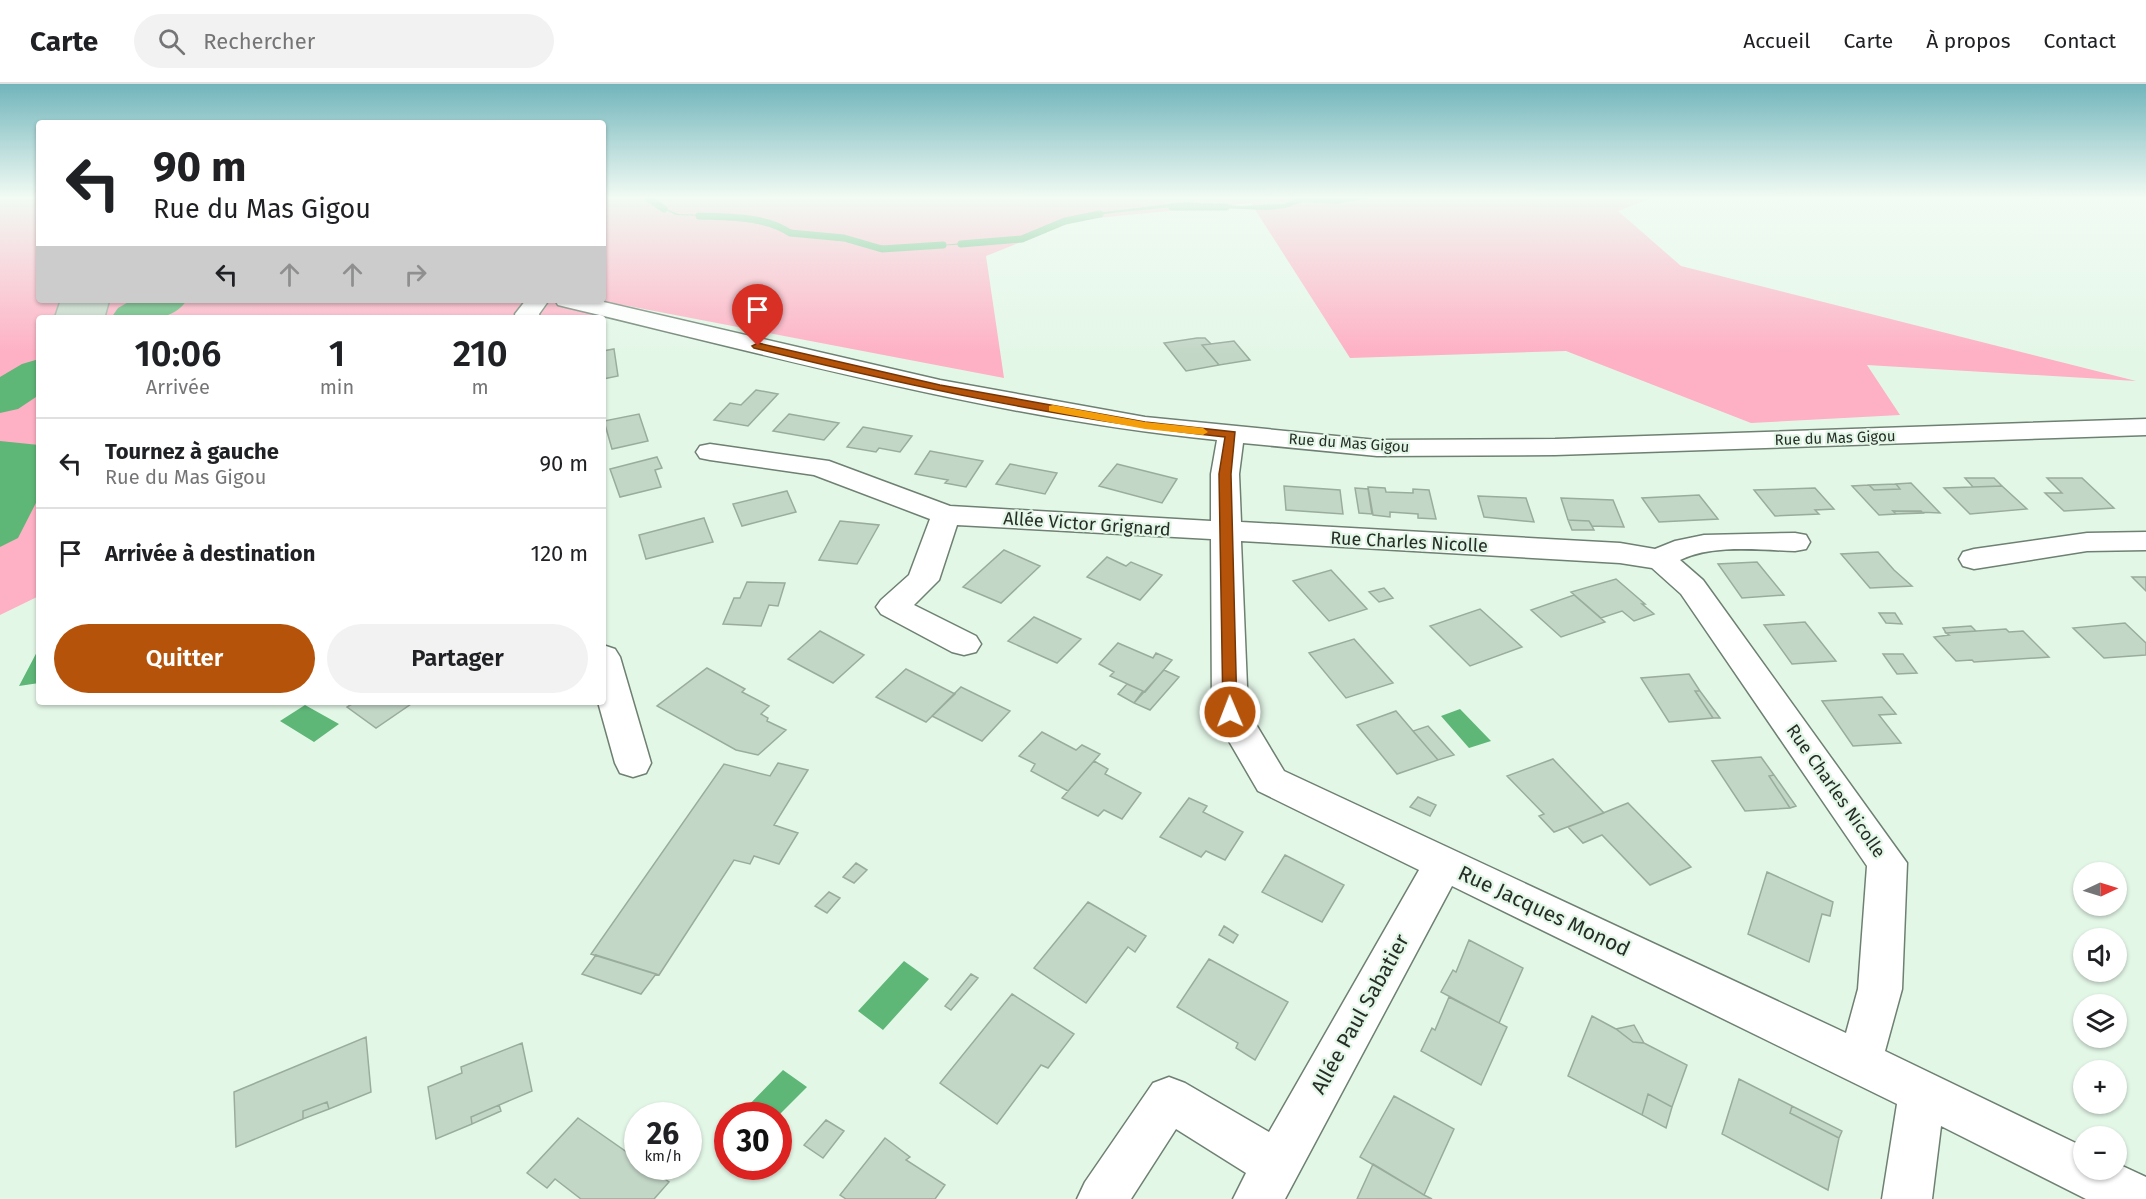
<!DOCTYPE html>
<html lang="fr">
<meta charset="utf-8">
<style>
:root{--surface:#fff;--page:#f2f2f2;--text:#202124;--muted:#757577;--line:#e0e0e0;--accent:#b45309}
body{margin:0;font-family:"Fira Sans",sans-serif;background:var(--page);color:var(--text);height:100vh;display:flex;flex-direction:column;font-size:22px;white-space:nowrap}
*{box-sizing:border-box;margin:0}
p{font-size:20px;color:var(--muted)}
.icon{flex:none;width:33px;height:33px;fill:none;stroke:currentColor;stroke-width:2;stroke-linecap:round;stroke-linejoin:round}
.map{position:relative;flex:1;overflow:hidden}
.sheet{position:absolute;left:36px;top:231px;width:570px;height:390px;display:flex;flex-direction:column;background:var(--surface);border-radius:6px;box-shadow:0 2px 4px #0004}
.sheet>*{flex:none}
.banner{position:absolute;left:36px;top:36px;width:570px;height:183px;border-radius:6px;box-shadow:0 2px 4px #0004;background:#fff;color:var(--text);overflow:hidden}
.needle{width:39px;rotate:86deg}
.buttons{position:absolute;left:2073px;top:778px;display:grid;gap:12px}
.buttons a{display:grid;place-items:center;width:54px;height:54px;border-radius:50%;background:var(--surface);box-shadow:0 2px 4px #0004;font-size:30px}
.speed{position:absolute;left:624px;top:1018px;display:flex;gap:12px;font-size:30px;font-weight:700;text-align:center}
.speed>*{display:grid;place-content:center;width:78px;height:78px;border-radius:50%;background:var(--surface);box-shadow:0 2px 4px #0004;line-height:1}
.speed small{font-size:15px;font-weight:400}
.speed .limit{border:9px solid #d22;background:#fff;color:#111}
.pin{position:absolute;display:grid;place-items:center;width:51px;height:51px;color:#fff;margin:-62px -26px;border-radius:50% 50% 50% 0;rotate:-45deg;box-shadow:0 0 6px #0007}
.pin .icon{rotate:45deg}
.me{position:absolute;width:66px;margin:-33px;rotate:359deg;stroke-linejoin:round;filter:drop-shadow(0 0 4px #0008)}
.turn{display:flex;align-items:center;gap:21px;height:126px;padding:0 18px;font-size:27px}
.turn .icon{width:78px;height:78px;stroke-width:2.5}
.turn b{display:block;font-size:42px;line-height:51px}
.lanes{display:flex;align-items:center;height:57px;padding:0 18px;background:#0003;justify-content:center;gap:30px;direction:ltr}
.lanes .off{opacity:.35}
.eta{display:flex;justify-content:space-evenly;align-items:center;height:102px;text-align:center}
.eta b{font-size:36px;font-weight:600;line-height:42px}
.primary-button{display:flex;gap:12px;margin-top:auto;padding:12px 18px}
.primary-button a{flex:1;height:69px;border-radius:36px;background:var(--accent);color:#fff;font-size:24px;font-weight:600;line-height:69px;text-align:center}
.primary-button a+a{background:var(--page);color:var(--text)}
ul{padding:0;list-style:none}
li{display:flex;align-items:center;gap:18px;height:90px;padding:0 18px;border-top:2px solid var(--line)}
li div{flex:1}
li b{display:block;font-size:22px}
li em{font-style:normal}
header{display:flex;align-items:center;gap:36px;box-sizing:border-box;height:84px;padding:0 30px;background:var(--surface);border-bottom:2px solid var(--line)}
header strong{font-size:28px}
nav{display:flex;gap:33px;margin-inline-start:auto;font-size:21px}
.search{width:420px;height:54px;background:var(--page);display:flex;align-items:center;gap:15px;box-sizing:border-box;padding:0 21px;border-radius:33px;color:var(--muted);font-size:22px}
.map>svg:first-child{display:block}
.green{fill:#feb0c4}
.water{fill:#5eb677}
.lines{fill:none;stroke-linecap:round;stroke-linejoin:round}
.stream{stroke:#5eb677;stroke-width:7}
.river{fill:#5eb677;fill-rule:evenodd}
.building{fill:#c3d7c7;stroke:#9aad9d;stroke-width:1.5}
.street-casing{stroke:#6e8071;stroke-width:3}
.street{fill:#fff;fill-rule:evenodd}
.route{fill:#b45309;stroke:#753606;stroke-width:1.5}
.slow{fill:#f59e0b}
.labels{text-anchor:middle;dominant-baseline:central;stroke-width:4.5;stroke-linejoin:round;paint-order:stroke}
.far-street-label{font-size:15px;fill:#262d27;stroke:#e3f7e7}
.street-label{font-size:18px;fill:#262d27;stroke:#e3f7e7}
.near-street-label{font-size:21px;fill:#262d27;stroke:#e3f7e7}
</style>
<header>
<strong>Carte</strong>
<div class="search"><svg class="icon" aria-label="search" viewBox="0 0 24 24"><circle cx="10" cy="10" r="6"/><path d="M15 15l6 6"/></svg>Rechercher</div>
<nav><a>Accueil</a><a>Carte</a><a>À propos</a><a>Contact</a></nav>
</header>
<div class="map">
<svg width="2146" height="1115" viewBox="0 0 2146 1115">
<rect width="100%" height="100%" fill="#e3f7e7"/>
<path class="green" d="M0 114H39V216H603V114H1652L1618 127 1681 182 2136 297 1867 281 1900 331 1751 339 1566 267 1350 274 1251 119 1076 136 986 172 1004 294 623 221 597 234H39V512L0 531Z"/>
<path class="water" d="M640 114 678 130 741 132 797 147 844 154 866 160 910 164 1016 154 1050 140 1087 130 1186 118 1241 122 1285 120 1296 114H1371L1336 120 1303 118 1285 124 1267 126 1219 124 1203 120 1112 129 1072 135 1022 155 1005 158 882 165 832 154 790 149 761 138 737 133 676 131Z
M0 357 39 361V413L18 454 0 463Z
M39 564V599L19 602Z
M305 621 339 640 314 658 280 637Z
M1460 625 1491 657 1469 664 1441 632Z
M904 877 929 895 883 946 858 927Z
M783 986 807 1003 778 1032 740 1030Z"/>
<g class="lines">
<path class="stream" d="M648 114 664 125
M1172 123H1226
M699 132C727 133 766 132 790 149L844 154 882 165 943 161
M961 160 1022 155 1065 137 1100 130"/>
<path class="river" d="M132 216H187C170 241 139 234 111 234L118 224Z
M39 275V311L18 325 0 329V293L22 280Z"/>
</g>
<path class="building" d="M60 216H110L105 234H54Z
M1197 254H1205L1211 260 1202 261 1219 281 1186 287 1164 259Z
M1234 257 1250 276 1219 281 1202 261Z
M614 265 618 292 603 295V267Z
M756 306 778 310 748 342 714 336 730 319 741 321Z
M639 330 648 357 612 365 604 337Z
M789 330 839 339 824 356 773 347Z
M863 343 912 352 900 368 879 364 876 368 847 363Z
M930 367 983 377 966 403 945 399 948 396 915 390Z
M657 373 662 384 655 386 661 403 620 413 610 385Z
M1010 380 1057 389 1045 410 996 400Z
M1117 380 1177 395 1162 419 1099 402Z
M1965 394H1994L2002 402 1973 403Z
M2047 394H2082L2114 424 2064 427 2045 409H2062Z
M1911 399 1940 429 1893 427 1896 430 1879 431 1852 402 1869 401 1874 406 1900 405 1896 400Z
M1896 400 1900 405 1874 406 1869 401Z
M1284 402 1340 406 1343 430 1286 426Z
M2002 402 2027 425 1970 430 1944 404Z
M1368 403 1385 404 1386 408 1413 409V405L1429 406 1436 435 1418 434V430L1390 428V433L1373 431Z
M1355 404 1368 405 1372 430 1359 429Z
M1815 404 1834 425 1815 426 1819 430 1775 432 1754 406Z
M787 407 796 428 742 442 733 420Z
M1699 411 1718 435 1659 438 1642 414Z
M1478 412 1526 414 1534 438 1484 433Z
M1561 414 1613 416 1624 443 1592 442 1589 437 1568 436Z
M1893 427H1921L1923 429 1896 430Z
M704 434 713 458 646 475 639 451Z
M1568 436 1589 437 1594 446H1572Z
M840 437 879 441 857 480 819 476Z
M1004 466 1040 482 1001 519 963 503Z
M1878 468 1894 486 1912 502 1870 504 1841 470Z
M1107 473 1126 482 1131 478 1162 491 1140 516 1087 493Z
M1757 478 1784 511 1742 514 1718 480Z
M1331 486 1367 525 1329 537 1293 497Z
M2132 493H2146V507Z
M1616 495 1645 520H1642L1654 530 1634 537 1622 527 1601 534 1571 508Z
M747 498 785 499 778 522 769 521 761 542 723 540 734 514H740Z
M1384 504 1393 514 1379 518 1369 508Z
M1574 511 1605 538 1561 553 1531 526Z
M1480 525 1522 563 1470 582 1430 542Z
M1879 529H1895L1902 540 1886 539Z
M1034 533 1081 555 1057 579 1008 557Z
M1805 538 1836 577 1792 580 1764 541Z
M2125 539 2146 559V571L2104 574 2073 544Z
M1971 542 1976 547 1946 549 1943 544Z
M2006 545 2009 548 2023 547 2049 573 1974 578 1972 576 1956 577 1934 553 1949 551 1946 549Z
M820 547 864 571 833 599 788 575Z
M1354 555 1393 599 1346 614 1309 569Z
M1118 559 1153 574 1156 569 1172 576 1145 608 1110 592 1114 588 1099 580Z
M1883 570H1903L1917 589 1897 590Z
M707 584 745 605 742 608 769 622 761 630 768 634 767 637 786 646 758 671 736 666 657 622Z
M906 585 955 610 926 638 876 613Z
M1164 586 1179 593 1150 626 1134 619Z
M1689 590 1700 607H1695L1713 634 1669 638 1641 594Z
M1127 600 1143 607 1134 619 1118 610Z
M961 603 1010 627 982 657 932 632Z
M1695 607H1700L1720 634H1713Z
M1882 613 1896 630 1879 631 1901 659 1853 662 1822 617Z
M355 618H414L376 644 347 623Z
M1396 627 1413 647 1438 676 1397 690 1357 641Z
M1428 642 1454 671 1438 676 1413 647Z
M1042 648 1076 666 1082 661 1100 670 1068 707 1031 687 1035 680 1019 672Z
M1761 673 1774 691 1769 692 1790 724 1745 727 1712 677Z
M1553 675 1604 729 1554 748 1539 732 1544 730 1507 692Z
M1094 677 1108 685 1105 690 1141 709 1122 735 1104 726 1098 732 1062 714Z
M778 679 808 686 774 741 798 749 779 780 754 772 750 780 734 776 659 891 591 870 724 680 770 692Z
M1774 691 1796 722 1790 724 1769 692Z
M1418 713 1436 721 1430 732 1410 723Z
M1189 714 1207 722 1203 728 1243 748 1225 776 1206 767 1201 773 1160 753Z
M1628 719 1691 783 1650 801 1602 751 1583 759 1568 743Z
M1285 771 1344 801 1322 838 1262 808Z
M856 779 867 786 854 799 843 793Z
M1767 788 1833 818 1830 832 1822 830 1809 878 1748 850Z
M829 808 840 814 827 829 815 822Z
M1088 818 1146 852 1135 868 1128 863 1086 919 1034 884Z
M1224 842 1238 851 1233 859 1219 851Z
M1469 856 1523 884 1499 939 1441 908 1453 886 1456 888Z
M596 871 656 890 641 910 582 890Z
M1209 875 1288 918 1255 976 1236 964 1238 959 1177 923Z
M971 890 978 894 951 926 945 922Z
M1012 910 1074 950 1048 984 1041 981 997 1040 940 999Z
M1449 913 1507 943 1481 1001 1421 967 1432 944 1435 946Z
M1592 932 1616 945 1633 958 1644 959 1687 981 1672 1023 1648 1010 1642 1031 1568 992Z
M1634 941 1644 959 1633 958 1616 945Z
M366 953 371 1008 329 1025 327 1018 303 1027V1035L236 1063 234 1008Z
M522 959 532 1007 471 1033 472 1040 436 1055 428 1003 462 989 461 983Z
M1739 995 1792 1022 1790 1029 1839 1054 1828 1106 1722 1050Z
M1648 1010 1672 1023 1666 1044 1642 1031Z
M1394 1012 1454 1045 1424 1111 1360 1073Z
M327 1018 329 1025 303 1035V1027Z
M499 1021 501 1027 472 1040 471 1033Z
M1792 1022 1842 1047 1839 1054 1790 1029Z
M578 1034 638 1076V1083H648L669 1098 654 1115H581L555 1095 547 1104 527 1089Z
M826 1036 844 1047 823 1074 804 1061Z
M885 1054 910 1073 906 1076 945 1101 935 1115H846L840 1111Z
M1373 1080 1424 1111 1432 1115H1357Z"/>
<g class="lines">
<defs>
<path id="street" d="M526 216H549L539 230 540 234H516L515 230Z
M555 216H595L940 296 1145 333 1377 356 1555 355 2146 335V351L1555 371 1377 372 1243 359 1239 390 1241 438 1620 459 1655 465 1675 457 1704 451 1795 449 1806 451 1810 458 1806 465 1795 467C1759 466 1713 460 1680 476L1703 496 1907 779 1902 905 1885 967 2084 1063V1086H2116V1079L2146 1093V1115H2086L1941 1042 1932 1115H1882L1897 1020 1452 802 1285 1115H1233L1246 1089 1176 1045 1131 1115H1077L1085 1098 1153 999 1169 993 1185 999 1269 1048 1419 786 1258 707 1212 628 1211 455 957 441 939 496 914 521 976 552 981 560 976 568 964 571 952 568 881 530 876 523 881 516 909 491 930 435 814 391 710 376 700 374 696 368 700 362 710 360 829 377 950 422 1211 437V390L1217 356C996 334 781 274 566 223L558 221ZM1241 457 1620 479 1652 484 1681 510 1867 782 1858 905 1846 949 1284 687 1248 627Z
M2146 448V466L2087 467 1974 485 1963 482 1959 475 1963 468 1974 465 2087 449Z
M603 561 615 565 620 573 651 679 646 689 633 693 620 689 615 679 598 618H603Z"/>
</defs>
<use href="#street" class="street-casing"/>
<use href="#street" class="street"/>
</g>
<linearGradient id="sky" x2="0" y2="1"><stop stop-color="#71b5bb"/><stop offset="0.42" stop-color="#f2fbf4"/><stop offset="1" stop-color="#f2fbf4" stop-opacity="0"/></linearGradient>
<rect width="2146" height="270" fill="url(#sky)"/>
<path class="route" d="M758 259 940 301 1145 338 1235 348 1231 390 1237 628 1235 632 1230 633 1223 628 1219 390 1225 353C1066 336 909 302 754 264L752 262Z"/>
<path class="slow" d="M1053 321 1145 338 1203 344 1208 348 1203 351 1145 345 1049 327V322Z"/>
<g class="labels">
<g class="far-street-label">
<text transform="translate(1835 354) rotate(-2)">Rue du Mas Gigou</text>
<text transform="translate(1349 359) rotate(4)">Rue du Mas Gigou</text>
</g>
<g class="street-label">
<text transform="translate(1087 440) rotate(4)">Allée Victor Grignard</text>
<text transform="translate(1409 458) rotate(3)">Rue Charles Nicolle</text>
<text transform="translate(1836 707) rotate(55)">Rue Charles Nicolle</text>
</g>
<g class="near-street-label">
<text transform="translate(1544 827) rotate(25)">Rue Jacques Monod</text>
<text transform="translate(1360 930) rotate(-61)">Allée Paul Sabatier</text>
</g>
</g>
</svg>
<div class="buttons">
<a><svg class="needle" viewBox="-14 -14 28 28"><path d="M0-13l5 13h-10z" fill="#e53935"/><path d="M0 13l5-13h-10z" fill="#757577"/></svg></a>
<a><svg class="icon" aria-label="sound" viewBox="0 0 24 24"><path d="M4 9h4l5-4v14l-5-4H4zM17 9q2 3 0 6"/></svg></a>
<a><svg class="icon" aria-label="layers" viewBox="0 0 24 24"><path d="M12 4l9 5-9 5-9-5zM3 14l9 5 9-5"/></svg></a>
<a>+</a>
<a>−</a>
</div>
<div class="speed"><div>26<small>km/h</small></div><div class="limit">30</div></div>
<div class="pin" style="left:758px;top:262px;background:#d93025"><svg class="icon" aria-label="arrive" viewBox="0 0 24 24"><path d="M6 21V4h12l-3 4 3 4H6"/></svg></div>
<svg class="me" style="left:1230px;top:628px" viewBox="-20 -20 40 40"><circle r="17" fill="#b45309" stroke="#fff" stroke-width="3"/><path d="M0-11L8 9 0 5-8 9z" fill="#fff"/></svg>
<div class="banner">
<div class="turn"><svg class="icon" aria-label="left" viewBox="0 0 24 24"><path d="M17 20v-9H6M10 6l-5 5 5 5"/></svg><div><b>90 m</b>Rue du Mas Gigou</div></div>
<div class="lanes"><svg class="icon" aria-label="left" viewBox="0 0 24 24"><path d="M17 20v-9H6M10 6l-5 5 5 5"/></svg><svg class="icon off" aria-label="ahead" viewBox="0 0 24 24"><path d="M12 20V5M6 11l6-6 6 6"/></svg><svg class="icon off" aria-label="ahead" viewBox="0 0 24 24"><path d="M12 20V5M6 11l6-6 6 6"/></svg><svg class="icon off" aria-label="right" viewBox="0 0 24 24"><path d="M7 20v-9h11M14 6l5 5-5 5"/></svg></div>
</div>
<section class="sheet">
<div class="eta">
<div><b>10:06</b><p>Arrivée</p></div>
<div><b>1</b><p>min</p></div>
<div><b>210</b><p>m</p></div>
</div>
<ul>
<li><svg class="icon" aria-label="left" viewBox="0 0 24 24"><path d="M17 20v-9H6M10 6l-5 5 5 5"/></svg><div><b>Tournez à gauche</b><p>Rue du Mas Gigou</p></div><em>90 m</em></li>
<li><svg class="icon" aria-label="arrive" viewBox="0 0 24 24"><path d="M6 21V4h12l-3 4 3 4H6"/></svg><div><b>Arrivée à destination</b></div><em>120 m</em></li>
</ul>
<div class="primary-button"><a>Quitter</a><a>Partager</a></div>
</section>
</div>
